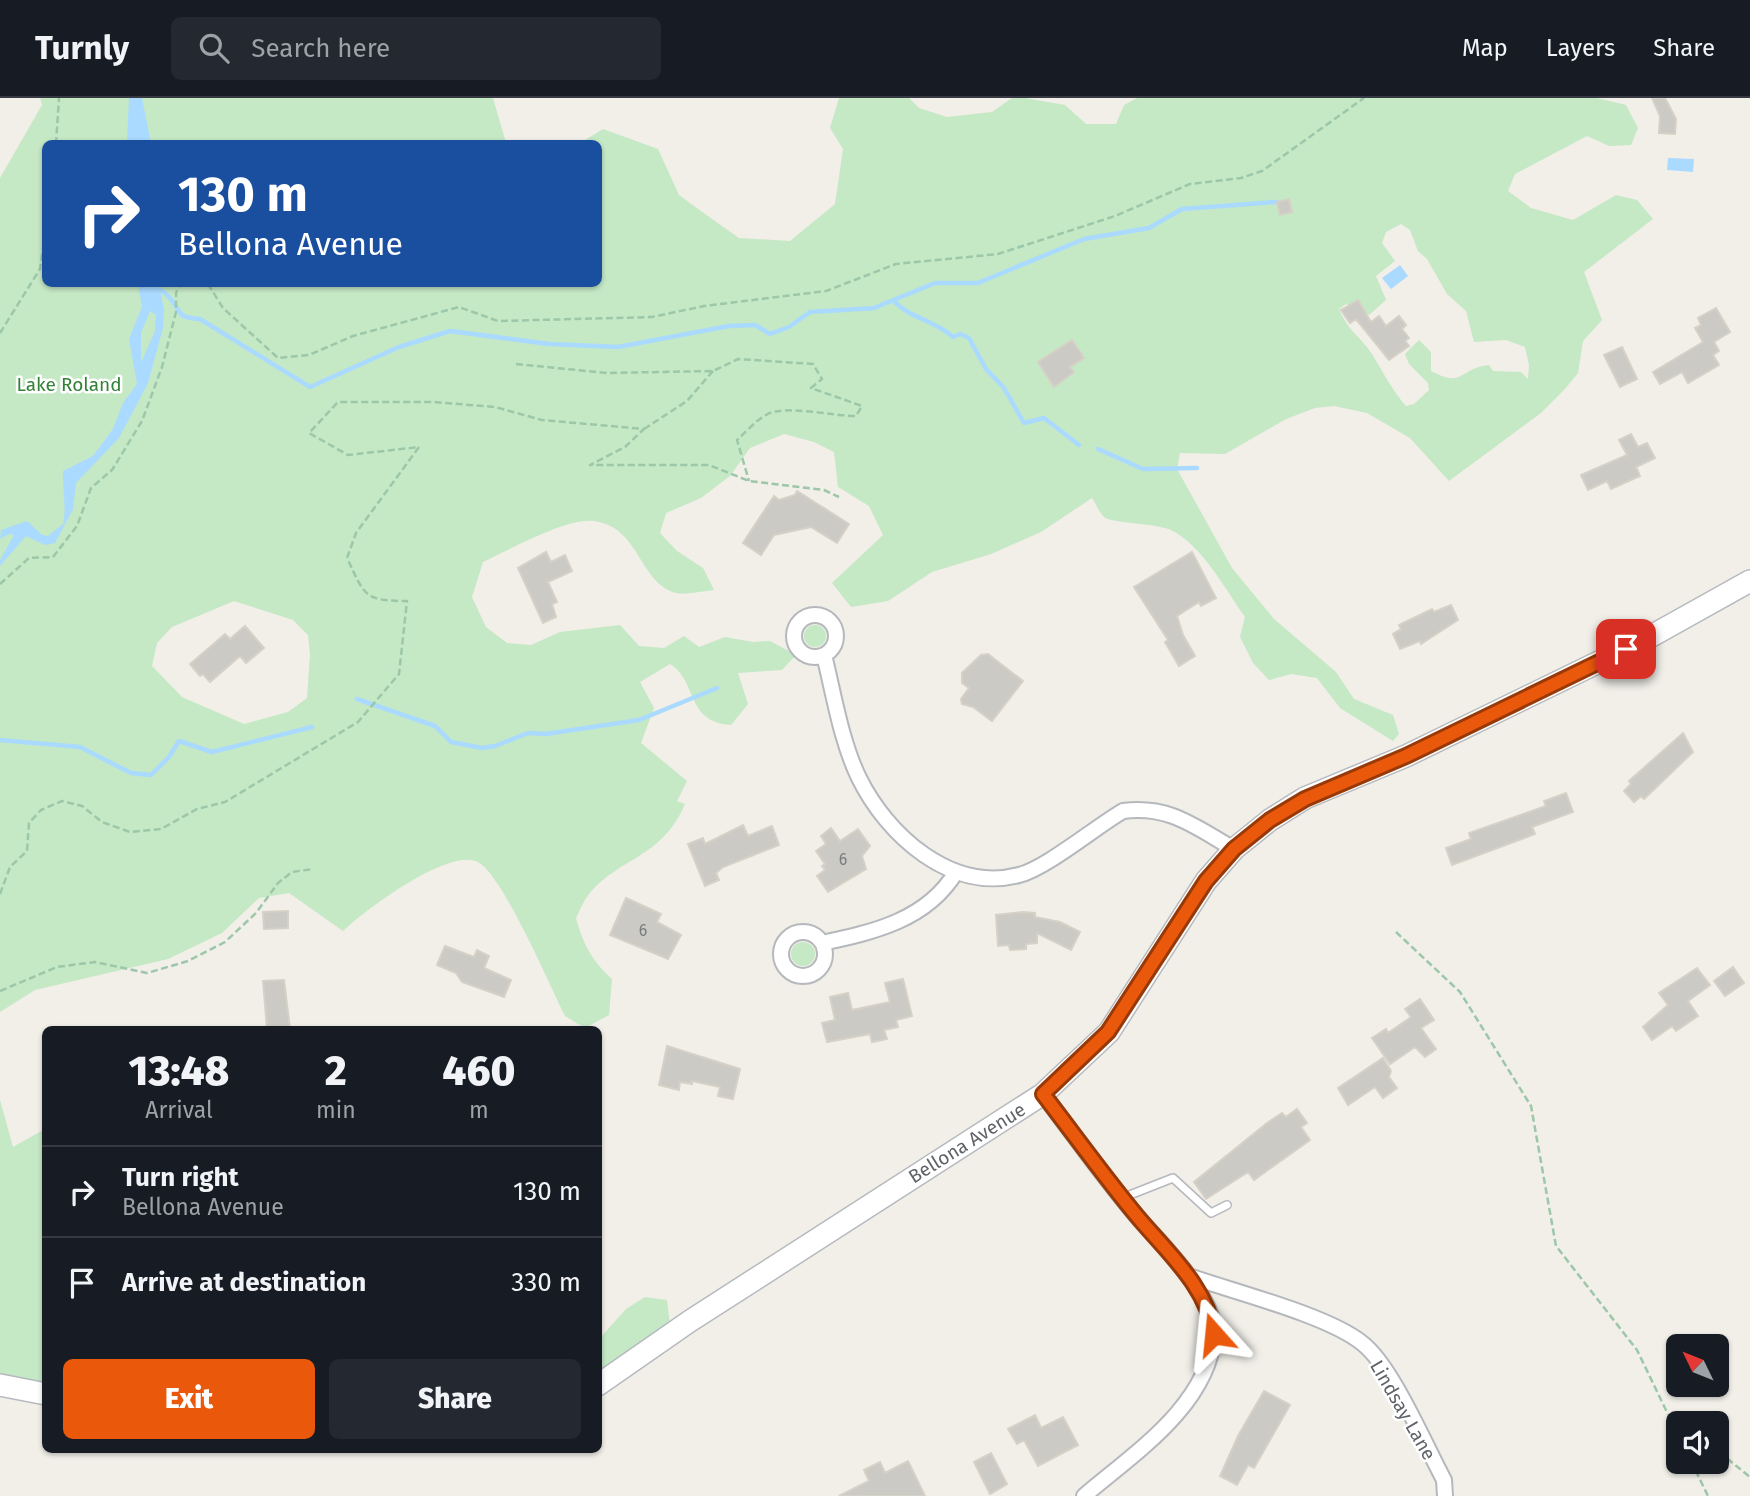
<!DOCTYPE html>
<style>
:root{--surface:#171b24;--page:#242831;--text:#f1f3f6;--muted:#9ea1a6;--line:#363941;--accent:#ea580c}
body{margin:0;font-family:"Fira Sans",sans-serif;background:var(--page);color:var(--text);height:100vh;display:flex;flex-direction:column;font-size:26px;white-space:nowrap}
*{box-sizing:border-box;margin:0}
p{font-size:23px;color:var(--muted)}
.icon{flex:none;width:38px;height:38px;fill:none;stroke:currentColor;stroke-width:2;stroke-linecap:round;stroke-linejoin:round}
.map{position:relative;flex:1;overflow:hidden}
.side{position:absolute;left:42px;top:928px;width:560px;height:427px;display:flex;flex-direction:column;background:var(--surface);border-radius:10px;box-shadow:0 2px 5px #0004}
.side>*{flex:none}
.banner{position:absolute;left:42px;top:42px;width:560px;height:147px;border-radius:10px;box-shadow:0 2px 5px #0004;background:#1a4fa0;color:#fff;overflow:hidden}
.needle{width:46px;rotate:313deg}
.tools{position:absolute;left:1666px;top:1236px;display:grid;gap:14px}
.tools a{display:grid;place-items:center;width:63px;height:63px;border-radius:10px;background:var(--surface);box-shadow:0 2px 5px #0004;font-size:35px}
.pin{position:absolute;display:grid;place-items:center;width:60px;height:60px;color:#fff;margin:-30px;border-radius:14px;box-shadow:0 4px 10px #0006}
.me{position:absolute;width:77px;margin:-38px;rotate:342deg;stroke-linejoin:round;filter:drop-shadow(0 0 5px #0008)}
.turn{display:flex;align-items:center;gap:24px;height:147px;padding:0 21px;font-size:32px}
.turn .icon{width:91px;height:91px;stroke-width:2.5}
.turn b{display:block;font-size:49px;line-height:60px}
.eta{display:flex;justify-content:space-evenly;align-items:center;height:119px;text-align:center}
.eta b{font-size:42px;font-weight:800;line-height:49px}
.action{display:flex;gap:14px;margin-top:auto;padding:14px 21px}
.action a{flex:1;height:80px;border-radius:10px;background:var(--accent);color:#fff;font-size:28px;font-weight:800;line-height:80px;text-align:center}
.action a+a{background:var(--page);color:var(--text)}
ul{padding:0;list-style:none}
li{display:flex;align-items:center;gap:21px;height:91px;padding:0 21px;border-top:2px solid var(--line)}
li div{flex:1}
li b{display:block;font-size:26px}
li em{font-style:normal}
header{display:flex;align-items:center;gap:42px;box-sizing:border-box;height:98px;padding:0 35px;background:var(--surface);border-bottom:2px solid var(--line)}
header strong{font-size:33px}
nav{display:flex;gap:38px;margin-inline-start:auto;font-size:24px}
.search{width:490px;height:63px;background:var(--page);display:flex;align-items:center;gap:18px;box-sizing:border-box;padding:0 24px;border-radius:10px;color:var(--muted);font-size:26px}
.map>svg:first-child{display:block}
.green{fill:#c5e8c5;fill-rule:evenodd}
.water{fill:#aadaff;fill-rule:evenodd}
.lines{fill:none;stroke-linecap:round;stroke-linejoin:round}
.stream{stroke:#aadaff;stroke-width:4.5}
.building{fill:#cccac5;stroke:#d6d1c6;stroke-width:2}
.lane-casing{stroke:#b5b8bc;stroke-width:10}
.street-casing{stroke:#b5b8bc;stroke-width:18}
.secondary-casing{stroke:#b6babf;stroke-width:24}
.path{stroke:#9cc7a9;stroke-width:2.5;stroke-dasharray:7 3.5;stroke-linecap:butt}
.lane{stroke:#fff;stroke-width:7}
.street{stroke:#fff;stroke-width:14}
.secondary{stroke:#fff;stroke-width:21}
.route-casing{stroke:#983908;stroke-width:18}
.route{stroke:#ea580c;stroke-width:12}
.labels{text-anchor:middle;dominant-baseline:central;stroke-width:5;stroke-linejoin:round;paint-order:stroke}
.number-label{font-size:16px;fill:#7a7d7f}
.park-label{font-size:19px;fill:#348238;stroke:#fff}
.street-label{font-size:19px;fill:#5f6368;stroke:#fff}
</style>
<header>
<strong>Turnly</strong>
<div class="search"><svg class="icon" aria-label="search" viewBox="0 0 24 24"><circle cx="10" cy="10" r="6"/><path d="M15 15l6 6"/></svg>Search here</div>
<nav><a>Map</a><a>Layers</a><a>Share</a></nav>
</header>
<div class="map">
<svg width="1750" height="1398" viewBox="0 0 1750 1398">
<rect width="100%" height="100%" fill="#f1efe8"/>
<path class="green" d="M40 0H493L506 45 46 46V186H598V46L580 45 603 31 658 51 679 97 705 116 739 140 790 143 835 106 843 51 830 30 839 0H909L919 10 947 19 992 14 1012 0H1025L1065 7 1086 26H1116L1124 7 1137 0H1597L1626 7 1638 30 1631 47 1609 48 1587 38 1515 76 1508 93 1531 110 1573 122 1616 97 1637 102 1653 121 1584 174 1602 222 1583 243 1578 275 1565 291 1541 315 1449 383 1410 340 1367 315 1334 308 1315 310 1286 321 1225 356 1180 355 1177 371 1232 470 1274 521 1336 574 1354 601 1393 617 1399 636 1393 643 1340 610 1317 580 1291 576 1269 582 1253 565 1240 539 1245 519C1225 491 1203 448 1171 432 1155 425 1109 425 1104 419 1099 414 1096 406 1092 400L1041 434 991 456 932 474 888 503 851 509 832 485 883 437 869 408 838 389 834 354 814 344 784 336 750 350 730 378 701 400 666 415 660 435 677 453 703 470 714 492C703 493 686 497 676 495 639 485 640 429 594 423 567 419 509 452 483 464L472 499 486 529 507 545 531 547 560 534 620 527 639 548 664 550 684 538 699 549 725 539 753 544 770 543 796 557 782 572 738 575 748 606 731 627C685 624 698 583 670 566L640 584 654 610 641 645 687 683 677 703 685 706C661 761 621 758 589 796 584 802 580 812 576 820 583 846 592 863 612 881L609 917 585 930 565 918C550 888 502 776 478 764 449 749 365 812 343 833L289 795 259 800 222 835 168 861 35 892 0 914V80L42 7ZM1401 126 1410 132 1418 153 1427 161 1447 196 1466 213 1474 244 1506 242 1525 249 1529 267 1528 281 1521 274 1493 273 1489 267C1459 270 1464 291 1431 273V254L1419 242 1405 256 1409 266 1428 285 1429 292 1414 306 1406 308C1392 292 1383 274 1372 256 1361 239 1348 233 1339 211L1346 206 1369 217 1386 202 1376 178 1395 163 1382 145 1386 134ZM234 503 293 522 308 537 310 556 307 600 288 614 244 626 182 599 152 568 157 545 172 529Z
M804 538a11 11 0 1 1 22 0a11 11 0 1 1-22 0Z
M791 856a12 12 0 1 1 24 0a12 12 0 1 1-24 0Z
M0 1002 13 1049 45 1031V1285L0 1277Z
M645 1199 667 1202 670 1227 599 1277V1241L626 1211Z"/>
<path class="water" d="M129 0H142L151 45H127Z
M1668 60 1694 61 1693 74 1667 72Z
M1400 167 1408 178 1391 191 1382 180Z
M138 186H159L164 212 163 230 148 285 119 340 76 385 73 411 55 445 45 447 26 438 0 468V462L14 437 9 436 0 441 1 432 27 423 42 437 48 438 63 426C67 409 62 389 63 373L93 358 113 331 123 305 137 286 129 241 142 209ZM150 213 156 217 155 233 141 265V235Z"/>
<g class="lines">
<path class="stream" d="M149 186C156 189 164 193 169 199 183 214 174 219 200 221L310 289 399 249 450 233 549 246 618 249 729 228 755 227 770 236 789 229 810 214 874 210 935 185H978L1084 141 1149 130 1182 111 1277 104
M893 202C910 221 935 222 953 239L960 236 969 240 986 271 1004 290 1024 325 1044 320 1079 347
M1098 351 1143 371 1197 370
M357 601 435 628 451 644 482 650 495 648 528 635 546 636 639 622 717 590
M0 642 80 649 131 675 151 677 169 659 179 643 212 654 312 629"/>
</g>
<path class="building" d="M1652 0H1665L1676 21 1675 36 1659 35 1660 18Z
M1289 101 1292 114 1280 117 1277 104Z
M1358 202 1371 224 1379 218 1386 228 1399 218 1406 227 1402 231 1409 240 1405 243 1409 248 1389 262 1356 221 1350 225 1341 212Z
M1716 210 1730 234 1714 244 1719 253 1713 257 1719 267 1688 285 1682 274 1660 286 1653 274 1703 244 1695 230 1701 227 1698 220Z
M1072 242 1084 260 1070 269 1074 274 1054 289 1038 264Z
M1622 249 1637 281 1620 289 1604 257Z
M1631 336 1638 349 1647 345 1655 360 1636 369 1640 378 1611 391 1607 383 1588 392 1581 377 1627 357 1619 342Z
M797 393 849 426 837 445 811 429 774 437 761 457 743 445 774 398 779 402 795 397Z
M546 454 551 464 565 457 572 473 548 484 557 504 552 506 556 519 543 525 518 470Z
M1192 454 1216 500 1201 508 1199 504 1177 518 1183 537 1195 558 1179 568 1165 544 1168 542 1134 489Z
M1451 507 1458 522 1421 546 1420 543 1400 551 1393 536 1401 531 1399 527 1432 511 1434 514Z
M245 528 264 550 246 565 240 558 210 584 203 576 200 578 190 566 225 536 230 541Z
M988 556 1023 583 992 623 973 609 962 606 961 601 969 590 962 585V575L981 557Z
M1683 635 1693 654 1644 701 1641 698 1634 704 1624 693 1631 686 1629 683Z
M1566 695 1573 714 1532 729 1535 736 1452 767 1446 750 1471 741 1469 735 1546 708 1544 703Z
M743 727 748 738 772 728 779 747 723 769 716 775 719 782 705 788 688 746 703 740 705 746Z
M831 730 840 743 858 731 870 748 862 758 866 771 828 794 817 778 825 772 822 768 825 766 816 753 826 746 821 738Z
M626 800 661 816 657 824 681 837 668 861 610 837Z
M288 813V830L264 831 263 814Z
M1023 814 1035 815V819L1060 824 1080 834 1071 852 1037 835V845L1026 846V851L1010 852 1009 847 998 848 996 817Z
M445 848 474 859 477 852 489 858 484 870 511 882 504 899 462 884 456 875 437 867Z
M1733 869 1744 885 1725 898 1714 883Z
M1697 870 1710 887 1688 903 1698 918 1676 933 1672 928 1652 942 1643 929 1668 907 1659 895Z
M903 881 912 918 896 922 898 929 884 932 887 941 872 944 870 936 827 944 822 925 835 922 830 899 848 895 852 912 890 904 885 885Z
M284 882 290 931H267L263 883Z
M1420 901 1434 922 1421 930 1436 951 1425 959 1415 949 1390 966 1372 940 1386 931 1388 935 1411 919 1405 911Z
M667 948 740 971 733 1001 718 998 720 989 692 983V986L680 984 679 992 659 987Z
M1383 960 1391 973 1389 979 1397 990 1383 1000 1375 989 1348 1007 1338 990Z
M1297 1011 1307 1025 1301 1029 1310 1042 1254 1082 1248 1074 1206 1101 1194 1084 1267 1025 1282 1015 1286 1019Z
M1264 1293 1290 1307 1254 1370 1248 1367 1237 1387 1220 1378 1238 1338Z
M1035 1317 1041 1330 1063 1319 1078 1347 1038 1368 1024 1342 1017 1346 1008 1331Z
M991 1355 1007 1386 990 1396 974 1364Z
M908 1363 925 1398H839L869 1383 864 1372 880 1364 885 1375Z"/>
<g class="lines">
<defs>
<path id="lane" d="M1122 1100 1173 1080 1211 1115 1227 1107"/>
<path id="street" d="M794 538a21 21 0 1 1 42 0a21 21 0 1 1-42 0Z
M824 557C834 597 841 643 859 680 887 737 951 795 1019 777 1045 771 1097 728 1123 713 1170 707 1195 729 1234 751
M781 856a22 22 0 1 1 44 0a22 22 0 1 1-44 0Z
M822 845C874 834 927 822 956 774
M1043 996C1073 1036 1102 1077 1134 1115 1152 1136 1173 1156 1189 1179 1200 1195 1216 1217 1214 1237 1208 1308 1133 1356 1084 1398
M1189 1178C1234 1194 1327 1217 1362 1245 1392 1268 1425 1347 1444 1382L1445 1398"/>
<path id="secondary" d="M0 1287 46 1296
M598 1287 690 1223 1043 996 1109 934 1206 783 1234 751 1270 722 1305 700 1406 658 1646 541 1750 483"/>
</defs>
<use href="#lane" class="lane-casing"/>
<use href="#street" class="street-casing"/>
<use href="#secondary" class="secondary-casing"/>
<path class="path" d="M56 46 59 0
M208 186 223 210 278 260 309 257 353 238 459 209 498 223 652 219 704 208 826 193 896 166 998 156 1115 118 1190 86 1241 80 1262 73 1364 0
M0 235 40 171 46 131
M516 266 607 275 713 273 738 261 813 266 822 281 811 290 862 308 856 318C833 318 782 306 766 317 755 323 746 334 737 342L749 383
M644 331 687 303 713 273
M0 486 29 460 53 459 77 428 91 390 112 372 142 323 162 269 176 214V195L180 186
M0 796 10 769 27 753 29 725 41 712 62 703 82 708 102 724 130 734 161 731 197 711 225 704 358 624 399 576 407 503C364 503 365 498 347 460L356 435 419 349 348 357 309 335 338 304H434L495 309 542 322 644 331 625 349 590 367H709L749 383 824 392 839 399
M1396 834 1460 894 1531 1008 1556 1148 1637 1252 1678 1337
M0 893 57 869 95 864 147 875 188 863 225 844 256 815 278 785 292 774 313 771
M1719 1354 1750 1379
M1691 1363 1708 1398"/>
<use href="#lane" class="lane"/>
<use href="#street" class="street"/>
<use href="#secondary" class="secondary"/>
</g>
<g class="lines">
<defs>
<path id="route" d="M1214 1236C1207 1186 1162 1150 1132 1112 1101 1074 1073 1035 1043 996L1108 934 1206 783 1234 751 1270 722 1305 701 1406 658 1626 551"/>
</defs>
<use href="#route" class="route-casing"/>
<use href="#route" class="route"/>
</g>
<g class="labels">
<g class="number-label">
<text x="843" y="761">6</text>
<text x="643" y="832">6</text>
</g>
<g class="park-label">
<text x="69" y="286">Lake Roland</text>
</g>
<g class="street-label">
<text transform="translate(967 1045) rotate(-32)">Bellona Avenue</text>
<text transform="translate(1403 1312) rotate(60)">Lindsay Lane</text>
</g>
</g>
</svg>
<div class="tools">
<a><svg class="needle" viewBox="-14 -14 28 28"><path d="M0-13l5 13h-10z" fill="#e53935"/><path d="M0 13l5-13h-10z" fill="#9ea1a6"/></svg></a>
<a><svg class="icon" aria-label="sound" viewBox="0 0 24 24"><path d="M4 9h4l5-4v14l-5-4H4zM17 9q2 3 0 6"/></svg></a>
</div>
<div class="pin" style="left:1626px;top:551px;background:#d93025"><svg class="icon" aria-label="arrive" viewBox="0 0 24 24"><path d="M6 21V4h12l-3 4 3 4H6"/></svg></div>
<svg class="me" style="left:1214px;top:1236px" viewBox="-20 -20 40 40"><path d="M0-17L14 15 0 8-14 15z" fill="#ea580c" stroke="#fff" stroke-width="4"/></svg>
<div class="banner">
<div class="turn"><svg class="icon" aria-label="right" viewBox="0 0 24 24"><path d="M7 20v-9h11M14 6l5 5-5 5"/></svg><div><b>130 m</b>Bellona Avenue</div></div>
</div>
<section class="side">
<div class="eta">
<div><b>13:48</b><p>Arrival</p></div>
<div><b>2</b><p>min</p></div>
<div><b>460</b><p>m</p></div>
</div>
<ul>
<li><svg class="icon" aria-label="right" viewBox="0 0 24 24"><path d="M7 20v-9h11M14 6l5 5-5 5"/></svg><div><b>Turn right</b><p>Bellona Avenue</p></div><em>130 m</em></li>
<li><svg class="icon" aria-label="arrive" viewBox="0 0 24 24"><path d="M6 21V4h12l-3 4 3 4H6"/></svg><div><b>Arrive at destination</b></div><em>330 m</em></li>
</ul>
<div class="action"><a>Exit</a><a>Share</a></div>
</section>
</div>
